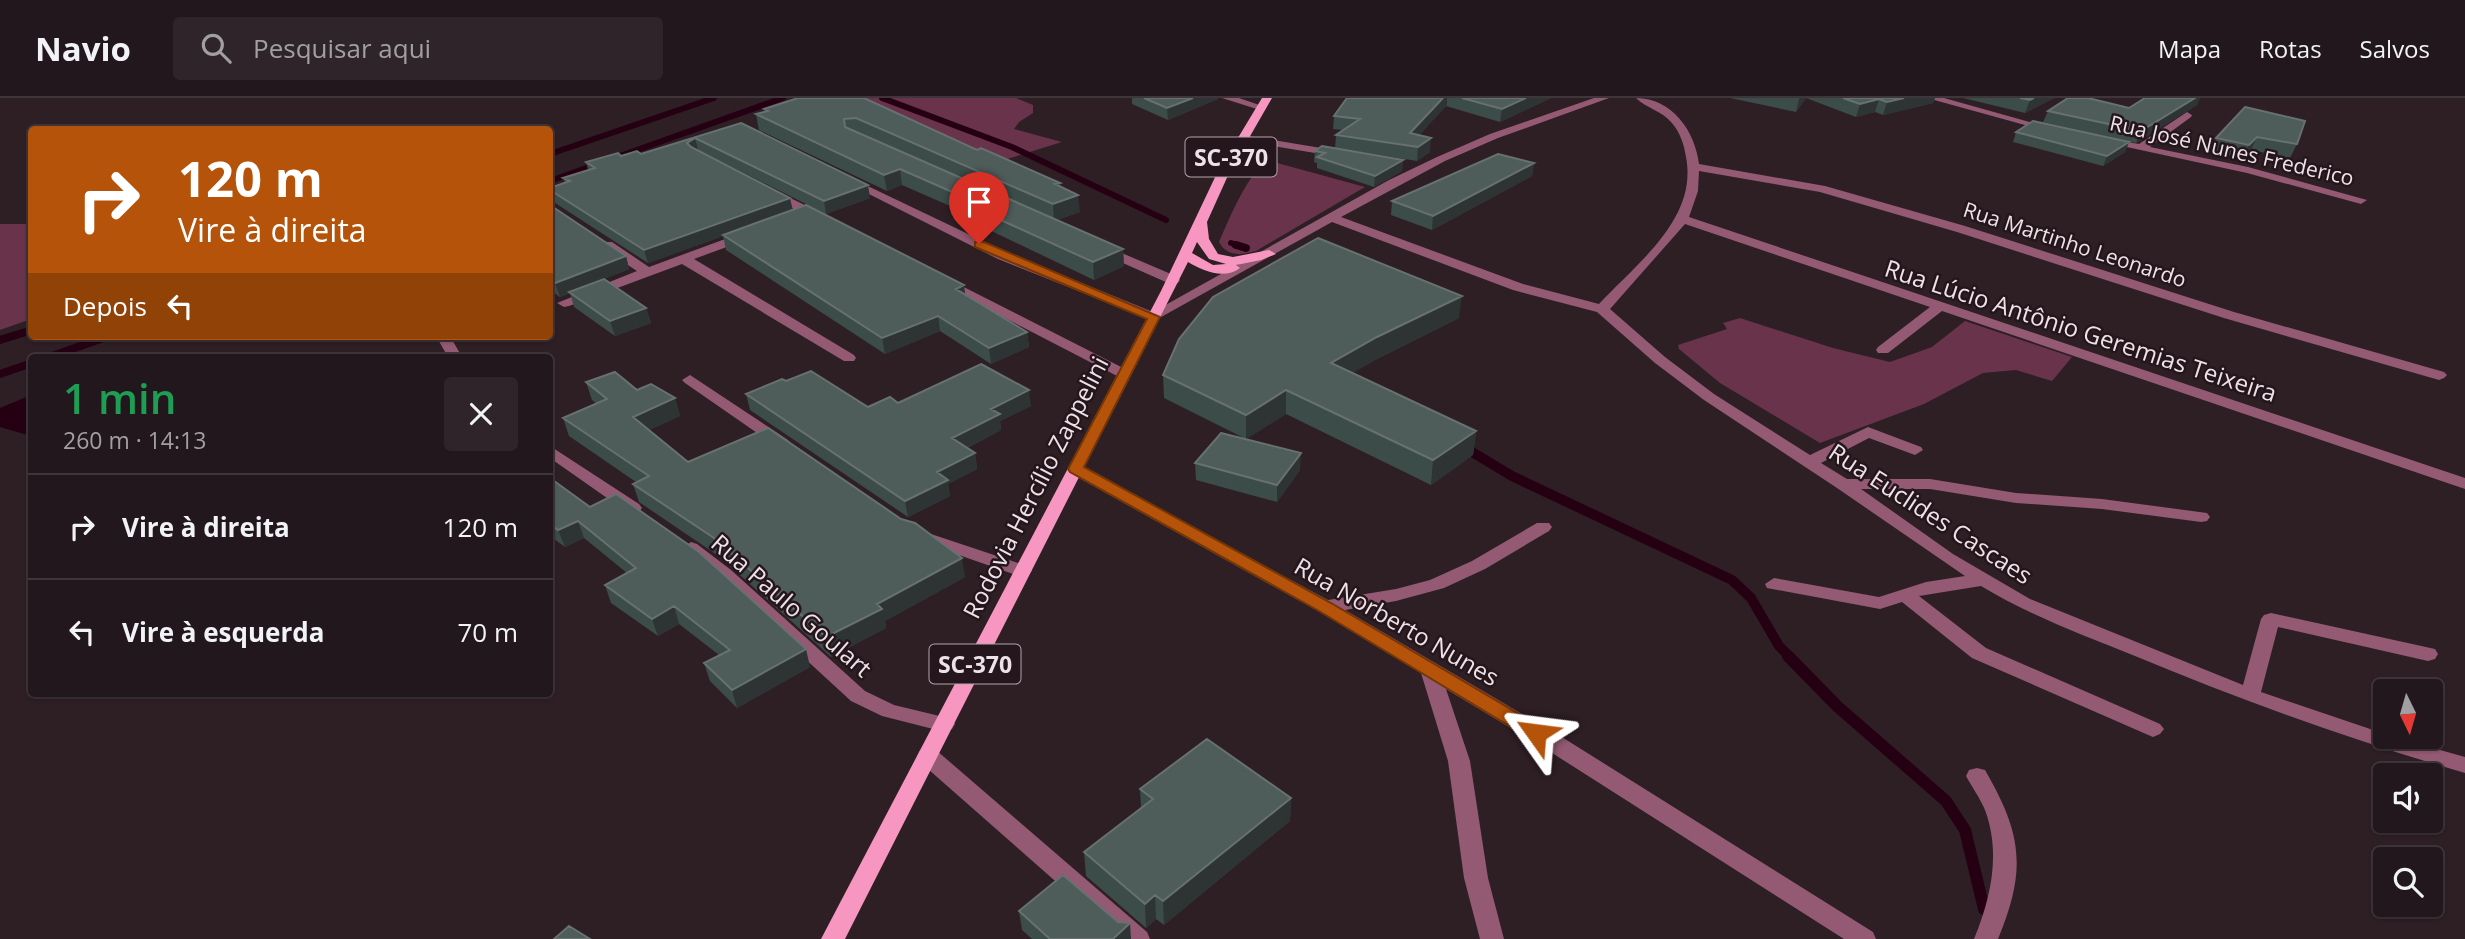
<!DOCTYPE html>
<html lang="pt">
<meta charset="utf-8">
<style>
:root{--surface:#22171c;--page:#2e2429;--text:#f1f3f6;--muted:#a29fa3;--line:#3f363b}
body{margin:0;font-family:"Open Sans",sans-serif;background:var(--page);color:var(--text);height:100vh;display:flex;flex-direction:column;font-size:26px;white-space:nowrap}
*{box-sizing:border-box;margin:0}
p{font-size:23px;color:var(--muted)}
.icon{flex:none;width:38px;height:38px;fill:none;stroke:currentColor;stroke-width:2;stroke-linecap:round;stroke-linejoin:round}
.map{position:relative;flex:1;overflow:hidden}
.panel{position:absolute;left:28px;top:256px;width:525px;height:343px;display:flex;flex-direction:column;background:var(--surface);border-radius:7px;box-shadow:0 2px 5px #0004,0 0 0 2px var(--line)}
.panel>*{flex:none}
.hud{position:absolute;left:28px;top:28px;width:525px;height:214px;border-radius:7px;box-shadow:0 2px 5px #0004,0 0 0 2px var(--line);background:#b45309;color:#fff;overflow:hidden}
.needle{width:46px;rotate:175deg}
.buttons{position:absolute;left:2373px;top:581px;display:grid;gap:14px}
.buttons a{display:grid;place-items:center;width:70px;height:70px;border-radius:7px;background:var(--surface);box-shadow:0 2px 5px #0004,0 0 0 2px var(--line);font-size:35px}
.pin{position:absolute;display:grid;place-items:center;width:60px;height:60px;color:#fff;margin:-72px -30px;border-radius:50% 50% 50% 0;rotate:-45deg;box-shadow:0 0 7px #0007}
.pin .icon{rotate:45deg}
.me{position:absolute;width:77px;margin:-38px;rotate:301deg;stroke-linejoin:round;filter:drop-shadow(0 0 5px #0008)}
.turn{display:flex;align-items:center;gap:24px;height:147px;padding:0 35px;font-size:32px}
.turn .icon{width:91px;height:91px;stroke-width:2.5}
.turn b{display:block;font-size:49px;line-height:60px}
.then{display:flex;align-items:center;height:66px;padding:0 35px;background:#0003;gap:14px;font-size:26px}
.round{display:grid;place-items:center;flex:none;width:74px;height:74px;border-radius:7px;background:var(--page)}
.summary{display:flex;align-items:center;justify-content:space-between;height:119px;padding:0 35px}
h1{font-size:42px;font-weight:600;line-height:52px;color:#1e9e55}
ul{padding:0;list-style:none}
li{display:flex;align-items:center;gap:21px;height:105px;padding:0 35px;border-top:2px solid var(--line)}
li div{flex:1}
li b{display:block;font-size:26px}
li em{font-style:normal}
header{display:flex;align-items:center;gap:42px;box-sizing:border-box;height:98px;padding:0 35px;background:var(--surface);border-bottom:2px solid var(--line)}
header strong{font-size:33px}
nav{display:flex;gap:38px;margin-inline-start:auto;font-size:24px}
.search{width:490px;height:63px;background:var(--page);display:flex;align-items:center;gap:18px;box-sizing:border-box;padding:0 24px;border-radius:7px;color:var(--muted);font-size:26px}
.map>svg:first-child{display:block}
.green{fill:#68334b}
.water{fill:#250013}
.lines{fill:none;stroke-linecap:round;stroke-linejoin:round}
.stream-far3{stroke:#250013;stroke-width:6}
.stream-far2{stroke:#250013;stroke-width:8}
.stream-far1{stroke:#250013;stroke-width:10}
.stream{stroke:#250013;stroke-width:12}
.minor{fill:#945a73;fill-rule:evenodd}
.major{fill:#f797c1;fill-rule:evenodd}
.wall{fill:#3b4c49}
.shaded-wall{fill:#2e3333}
.building{fill:#4e5c5a;stroke:#677170;stroke-width:2}
.route{fill:#b45309;stroke:#753606;stroke-width:2}
.labels{text-anchor:middle;dominant-baseline:central;stroke-width:5;stroke-linejoin:round;paint-order:stroke}
.far-street-label{font-size:21px;fill:#ede2e6;stroke:#24161c}
.shield{fill:#24161c;stroke:#b1a5a9;stroke-width:2}
.shield-label{font-size:23px;font-weight:bold;fill:#ede2e6}
.street-label{font-size:24px;fill:#ede2e6;stroke:#24161c}
</style>
<header>
<strong>Navio</strong>
<div class="search"><svg class="icon" aria-label="search" viewBox="0 0 24 24"><circle cx="10" cy="10" r="6"/><path d="M15 15l6 6"/></svg>Pesquisar aqui</div>
<nav><a>Mapa</a><a>Rotas</a><a>Salvos</a></nav>
</header>
<div class="map">
<svg width="2465" height="841" viewBox="0 0 2465 841">
<rect width="100%" height="100%" fill="#2e1f25"/>
<path class="green" d="M834 0H1016L1033 7V15L1019 24 1014 31 1062 44 991 66Z
M1270 63 1365 89 1256 153C1241 157 1227 159 1219 144 1228 124 1249 70 1270 63Z
M0 126H32L31 221 0 232Z
M1740 220 1833 250 1890 264 1932 249 1965 223 2072 259 2052 283 2016 272 1983 275 1924 306 1820 345 1720 285 1679 251 1678 247 1727 231 1723 225Z"/>
<path class="water" d="M31 297V338L0 329V310Z"/>
<g class="lines">
<path class="stream-far3" d="M882 0 1012 49 1166 122
M550 56 714 0
M550 83 783 0
M1231 145 1241 148"/>
<path class="stream-far2" d="M1236 147 1246 150
M0 242 32 232
M49 259 109 238
M0 276 32 265"/>
<path class="stream-far1" d="M1462 348 1512 378 1732 482 1751 500 1779 548 1790 559"/>
<path class="stream" d="M1788 558 1837 608 1946 703 1965 732 1984 811"/>
<path class="minor" d="M1222 0H1239L1265 9 1260 12Z
M1594 0H1609L1498 40 1445 63 1341 119 1523 186 1599 206C1637 165 1698 121 1686 59 1684 46 1680 34 1671 24 1662 13 1646 10 1636 0 1672 0 1695 33 1699 66L1825 88 1965 128 2234 214 2444 274 2447 277 2444 280 2439 282 2224 220 1957 134 1820 94 1699 73 1698 93 1689 119 2465 380V391L1942 213 1888 255H1878L1876 252 1878 249 1930 209 1685 126 1610 211 1665 259 1714 296 1810 357 1868 329 1921 349 1923 352 1915 357 1869 340 1821 365 1847 381H1930L2016 395 2102 401 2207 415 2210 419 2207 423 2201 424 2102 411 2016 405 1930 391H1861L1953 456 2030 501 2243 587 2261 521 2264 517 2271 515 2435 551 2438 556 2435 561 2428 563 2278 529 2261 594 2385 636V639H2394L2465 659V675C2352 642 2243 603 2135 558 2082 537 2029 517 1981 488L1919 498 1986 550 2160 626 2164 631 2160 636 2153 639 2146 636 1972 560 1902 504 1880 511 1767 490 1765 486 1774 480 1879 499 1926 484 1965 478 1837 390 1704 302 1655 265 1597 214 1513 192 1332 124 1154 223 998 161 843 83 853 81 1008 155 1153 214 1389 82 1437 59 1490 36Z
M1927 0H1944L2055 31 2050 34Z
M2187 14 2192 17 2191 19 2150 49 2248 69 2367 102 2361 106 2247 75 2099 43 2105 40 2139 46Z
M1242 37 1339 53 1345 56 1339 59 1238 42 1236 40Z
M770 90 823 116 825 119 819 123 815 122 766 97 764 94Z
M747 133 751 134V140L694 161 854 257 856 260 854 263H844L682 166 569 208 564 209 557 205 637 173 602 150V144H612L649 169Z
M1103 147 1178 179 1180 182 1178 185H1168L1098 154 1097 151Z
M944 179 1129 273 1132 276 1129 279H1119L939 186 937 183Z
M436 238H450L462 259H448Z
M690 277 788 342 790 345 788 348H776L685 285 682 282Z
M550 348 639 406 642 410 639 414H627L550 360Z
M1076 366 1328 502 1396 491 1430 482 1472 463 1537 425H1549L1552 429 1549 433 1485 471 1444 490 1396 503 1345 512 1565 641 1873 834 1876 841H1844L1549 653 1446 591 1470 663 1488 780 1504 841H1480L1464 780 1448 663 1421 575 1318 513 1070 375 1068 371Z
M922 433 1030 469 1032 473 1023 479 1016 477 916 442 913 438Z
M691 444 697 446 731 472 865 593 894 607 952 621 955 626 952 631 945 634 882 618 851 603 717 480 685 454 682 450Z
M928 650 936 652 1147 834 1150 841H1121L920 664 917 658 920 652Z
M1977 670 1985 672C2022 736 2027 771 1998 841H1974C1991 800 2001 755 1985 712 1980 700 1972 689 1966 678L1969 672Z"/>
<path class="major" d="M1262 0H1272L1230 73 1207 124 1209 141 1218 156 1233 159 1269 152 1276 156 1261 162 1236 167 1240 170C1224 182 1203 173 1188 164L845 841H821L1161 193 1218 73ZM1197 144 1209 161 1226 166 1213 167 1192 155Z"/>
</g>
<path class="wall" d="M798 0 977 52 1060 85V88L1080 114 1057 122 1123 151 1124 168 1094 182 983 129 982 122 902 87 887 93 759 32 756 16 765 14 764 11Z
M1132 0H1218V1L1168 22 1132 6Z
M1347 0H1551L1500 24 1446 8 1447 7 1419 37 1430 54 1417 63 1335 50 1336 37 1343 32 1333 31 1334 18Z
M1730 0H1935L1933 5 1883 17 1875 14 1856 19 1806 0 1796 14Z
M1963 0H2054L2025 15Z
M2145 0H2200L2197 7 2136 45 2043 24 2048 13 2129 10Z
M2245 9 2297 46 2290 60 2251 52 2243 60 2211 53 2216 40Z
M741 25 870 100 826 116 698 52H697L792 112 965 196 1027 234 1029 249 991 266 940 233 885 256 726 152 723 138 648 165 552 103 550 95V90L565 85 563 80 588 72 586 64 621 58 641 56Z
M2016 34 2129 44 2125 54 2103 68 2013 44Z
M1315 53 1403 62 1402 73 1374 89 1317 70V65L1314 64Z
M1534 65 1532 78 1432 132 1391 117 1392 103Z
M550 107 626 158 629 171 604 181 646 210 651 225 615 238 574 209 570 195 560 199 550 192Z
M1459 220 1375 262 1352 275 1476 333 1473 357 1431 387 1286 316 1246 341 1164 300 1163 277Z
M786 283 868 309 898 305 1031 308 1000 323 1001 332 967 350 975 355 977 371 948 386 950 398 908 419 750 312 746 296Z
M586 284 637 292 675 300 680 318 649 332 688 364 965 479 885 523 886 530 831 559 720 459 639 404 633 386 636 384 569 338 563 320 597 306 592 302Z
M1195 365 1300 372 1277 404 1196 382Z
M550 381 810 569 737 610 710 583 704 565 719 557 679 526 658 538 611 505 605 487 627 475 584 440 565 449 550 438Z
M1140 691 1291 700 1290 723 1164 827 1156 821 1146 830 1086 778 1084 754 1141 710Z
M1019 813 1131 841H1032L1022 832Z"/>
<path class="shaded-wall" d="M1193 0H1218V1L1168 22 1167 10Z
M1443 0H1447V7L1409 49 1410 35Z
M1526 0H1551L1500 24 1502 11Z
M1800 0H1806L1796 14 1799 1Z
M1904 0H1935L1933 5 1883 17 1887 4Z
M2034 0H2054L2025 15 2030 2Z
M2195 0H2200L2197 7 2136 45 2141 33Z
M1879 1 1875 14 1856 19 1860 6Z
M2257 39 2251 52 2243 60 2249 47Z
M695 40 698 52 690 57 687 45Z
M1431 40 1430 54 1417 63 1418 49Z
M2129 44 2125 54 2103 68 2107 58Z
M1403 62 1402 73 1374 89 1375 78Z
M1534 65 1532 78 1432 132 1433 118Z
M900 71 902 87 887 93 884 77Z
M868 87 870 100 826 116 824 103Z
M1078 97 1080 114 1054 123 1053 106Z
M790 100 793 113 648 165 644 152Z
M1123 151 1124 168 1094 182 1093 164Z
M626 158 629 171 560 199 555 185Z
M964 187 966 202 956 191Z
M1462 198 1459 220 1375 262 1330 288 1331 265 1377 239Z
M646 210 651 225 615 238 610 223Z
M938 218 940 233 885 256 882 240Z
M1027 234 1029 249 991 266 989 250Z
M1029 292 1031 308 1000 323 1001 332 954 356 952 340 991 311Z
M1286 292V316L1246 341V317Z
M675 300 680 318 639 337 633 319Z
M1476 333 1473 357 1431 387 1433 362Z
M975 355 977 371 948 386 950 398 908 419 905 403 937 374Z
M1301 355 1300 372 1277 404V387Z
M578 423 584 440 565 449 558 432Z
M962 460 965 479 885 523 886 530 831 559 826 539 877 506Z
M674 508 679 526 658 538 652 521Z
M806 551 810 569 737 610 732 592Z
M1291 700 1290 723 1164 827 1163 803Z
M1155 797 1156 821 1146 830 1145 806Z
M1130 825 1131 841H1113Z"/>
<path class="building" d="M798 0H864L977 52 981 50 1060 85 1055 86 1078 97 1053 106 856 20 844 21 845 29 1123 151 1093 164 981 113 989 110 900 71 884 77 756 16 768 13 764 11Z
M1144 0H1193L1167 10Z
M1347 0H1443L1410 35 1431 40 1418 49 1336 37 1360 21 1334 18Z
M1462 0H1526L1502 11Z
M1843 0H1904L1887 4 1879 1 1860 6Z
M2020 0H2034L2030 2Z
M2068 0H2088L2129 10 2145 0H2195L2141 33 2048 13Z
M2245 9 2305 23 2297 46 2257 39 2249 47 2216 40Z
M2033 23 2129 44 2107 58 2016 34Z
M741 25 868 87 824 103 695 40 687 45 691 49 790 100 644 152 550 92V90L570 83 563 80 595 70 586 64 618 55 621 58 637 53 641 56Z
M1322 48 1403 62 1375 78 1317 59 1325 55 1315 53Z
M1498 56 1534 65 1433 118 1392 103Z
M550 107 626 158 555 185 550 181Z
M806 107 964 187 956 191 1027 234 989 250 938 218 882 240 723 137Z
M1318 140 1462 198 1377 239 1331 265 1476 333 1433 362 1286 292 1246 317 1163 277 1179 241 1213 199Z
M604 181 646 210 610 223 569 194Z
M981 266 1029 292 991 311 1000 316 952 340 975 355 937 374 948 382 905 403 746 296 782 281 786 283 811 273 868 309 890 299 898 305Z
M615 274 637 292 651 286 675 300 633 319 688 364 768 330 901 421 915 425 962 460 877 506 882 511 826 539 714 440 633 386 649 378 563 320 607 301 586 284Z
M1221 335 1301 355 1277 387 1195 365Z
M550 380 590 409 616 396 699 454 806 551 732 592 704 565 730 552 674 508 652 521 605 487 636 470 578 423 558 432 550 426Z
M1207 641 1291 700 1163 803 1155 797 1145 806 1084 754 1153 701 1140 691Z
M1063 777 1118 824 1130 825 1113 841H1050L1019 813Z
M569 828 590 841H554Z"/>
<path class="route" d="M975 144H984L1160 219 1084 369 1331 505 1543 630 1546 635 1543 640H1529L1319 513 1070 374 1068 371 1147 221 975 149Z"/>
<g class="labels">
<g class="far-street-label">
<text transform="translate(2232 52) rotate(13)">Rua José Nunes Frederico</text>
<text transform="translate(2075 146) rotate(18)">Rua Martinho Leonardo</text>
</g>
<g class="shield">
<rect x="1185.5" y="39.5" width="91" height="39" rx="5"/>
<rect x="929.5" y="546.5" width="91" height="39" rx="5"/>
</g>
<g class="shield-label">
<text x="1231" y="59">SC-370</text>
<text x="975" y="566">SC-370</text>
</g>
<g class="street-label">
<text transform="translate(2081 232) rotate(18)">Rua Lúcio Antônio Geremias Teixeira</text>
<text transform="translate(1035 389) rotate(-63)">Rodovia Hercílio Zappelini</text>
<text transform="translate(1931 415) rotate(33)">Rua Euclides Cascaes</text>
<text transform="translate(792 507) rotate(41)">Rua Paulo Goulart</text>
<text transform="translate(1397 523) rotate(30)">Rua Norberto Nunes</text>
</g>
</g>
</svg>
<div class="buttons">
<a><svg class="needle" viewBox="-14 -14 28 28"><path d="M0-13l5 13h-10z" fill="#e53935"/><path d="M0 13l5-13h-10z" fill="#a29fa3"/></svg></a>
<a><svg class="icon" aria-label="sound" viewBox="0 0 24 24"><path d="M4 9h4l5-4v14l-5-4H4zM17 9q2 3 0 6"/></svg></a>
<a><svg class="icon" aria-label="search" viewBox="0 0 24 24"><circle cx="10" cy="10" r="6"/><path d="M15 15l6 6"/></svg></a>
</div>
<div class="pin" style="left:979px;top:146px;background:#d93025"><svg class="icon" aria-label="arrive" viewBox="0 0 24 24"><path d="M6 21V4h12l-3 4 3 4H6"/></svg></div>
<svg class="me" style="left:1536px;top:635px" viewBox="-20 -20 40 40"><path d="M0-17L14 15 0 8-14 15z" fill="#b45309" stroke="#fff" stroke-width="4"/></svg>
<div class="hud">
<div class="turn"><svg class="icon" aria-label="right" viewBox="0 0 24 24"><path d="M7 20v-9h11M14 6l5 5-5 5"/></svg><div><b>120 m</b>Vire à direita</div></div>
<div class="then">Depois<svg class="icon" aria-label="left" viewBox="0 0 24 24"><path d="M17 20v-9H6M10 6l-5 5 5 5"/></svg></div>
</div>
<section class="panel">
<div class="summary"><div><h1>1 min</h1><p>260 m · 14:13</p></div><a class="round"><svg class="icon" aria-label="close" viewBox="0 0 24 24"><path d="M6 6l12 12M18 6L6 18"/></svg></a></div>
<ul>
<li><svg class="icon" aria-label="right" viewBox="0 0 24 24"><path d="M7 20v-9h11M14 6l5 5-5 5"/></svg><div><b>Vire à direita</b></div><em>120 m</em></li>
<li><svg class="icon" aria-label="left" viewBox="0 0 24 24"><path d="M17 20v-9H6M10 6l-5 5 5 5"/></svg><div><b>Vire à esquerda</b></div><em>70 m</em></li>
</ul>
</section>
</div>
